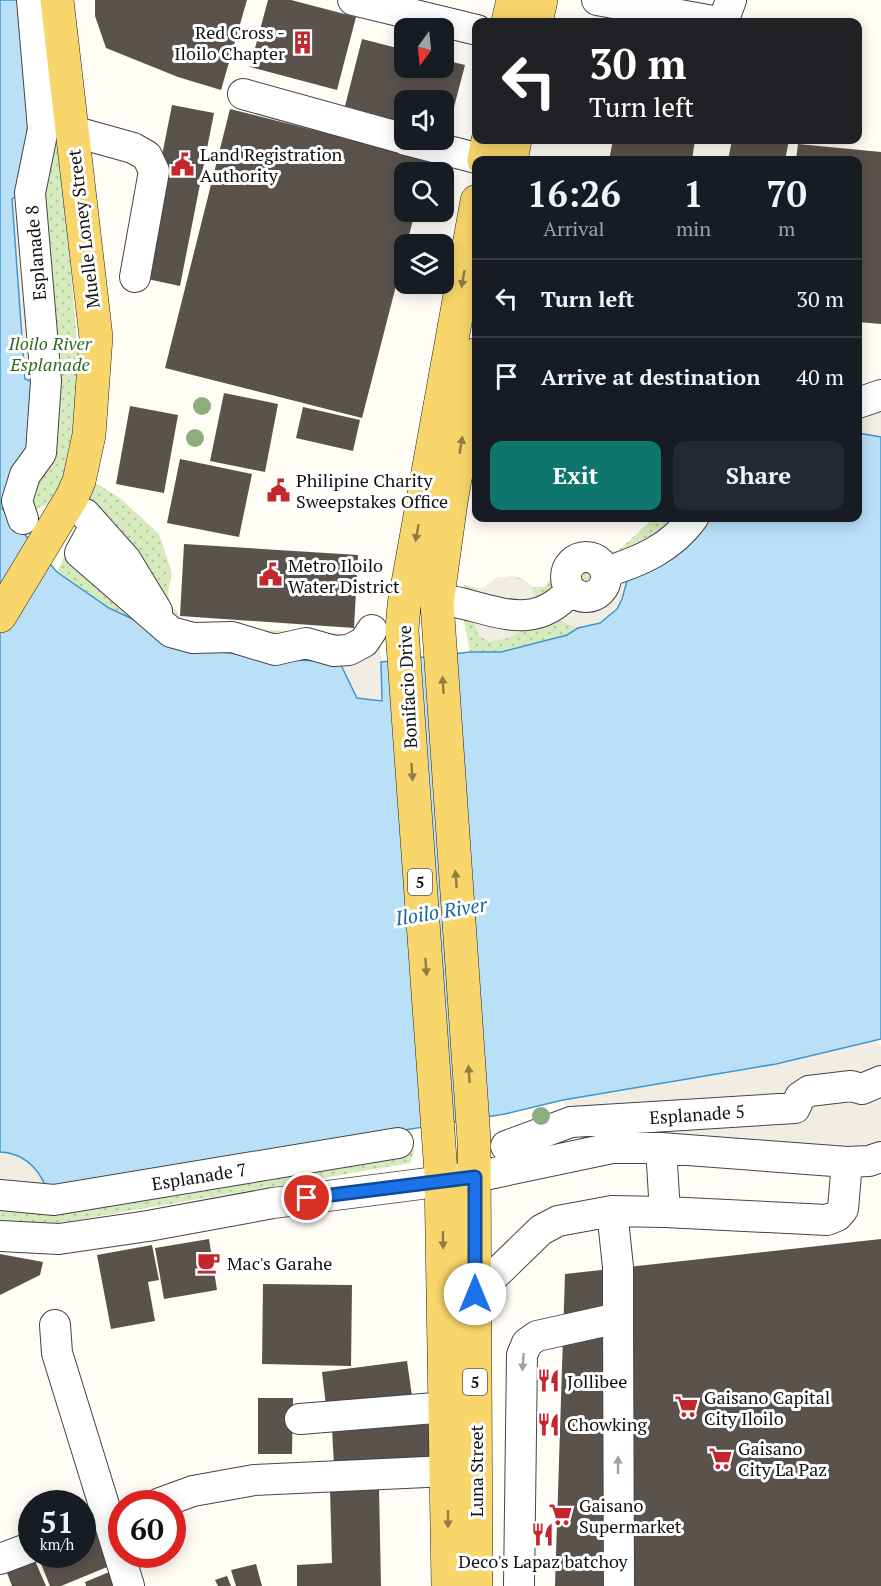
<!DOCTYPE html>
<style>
:root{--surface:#171b24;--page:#242831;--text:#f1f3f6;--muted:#9ea1a6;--line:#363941;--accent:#0f766e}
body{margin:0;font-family:"PT Serif",serif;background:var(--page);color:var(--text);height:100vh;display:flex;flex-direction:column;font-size:22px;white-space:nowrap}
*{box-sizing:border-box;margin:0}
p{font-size:20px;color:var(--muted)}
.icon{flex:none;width:33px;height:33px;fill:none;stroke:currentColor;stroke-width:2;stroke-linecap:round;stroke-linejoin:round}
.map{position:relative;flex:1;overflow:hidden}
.panel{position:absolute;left:472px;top:156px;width:390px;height:366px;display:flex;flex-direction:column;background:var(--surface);border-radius:12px;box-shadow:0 3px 15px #0003}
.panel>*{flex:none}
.top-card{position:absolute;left:472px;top:18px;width:390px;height:126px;border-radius:12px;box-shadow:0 3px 15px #0003;background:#202124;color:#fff;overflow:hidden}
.needle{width:39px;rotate:195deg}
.fabs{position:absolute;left:394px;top:18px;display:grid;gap:12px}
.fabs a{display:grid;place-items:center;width:60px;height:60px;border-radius:12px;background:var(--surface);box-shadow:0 3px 15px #0003;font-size:30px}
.speed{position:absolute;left:18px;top:1490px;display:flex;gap:12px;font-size:30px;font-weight:700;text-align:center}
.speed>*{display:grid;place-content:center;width:78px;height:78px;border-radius:50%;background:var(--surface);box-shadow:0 3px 15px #0003;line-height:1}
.speed small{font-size:15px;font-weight:400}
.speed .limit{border:9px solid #d22;background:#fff;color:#111}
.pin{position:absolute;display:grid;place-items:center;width:51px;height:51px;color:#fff;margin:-26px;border:3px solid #fff;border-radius:50%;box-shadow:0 2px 6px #0007}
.me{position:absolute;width:66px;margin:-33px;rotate:0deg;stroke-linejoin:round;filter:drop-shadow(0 0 4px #0008)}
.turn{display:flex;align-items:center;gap:21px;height:126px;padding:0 18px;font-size:27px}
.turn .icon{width:78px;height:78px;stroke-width:2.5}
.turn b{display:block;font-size:42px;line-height:51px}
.eta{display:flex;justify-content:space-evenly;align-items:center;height:102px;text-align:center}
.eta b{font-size:36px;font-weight:800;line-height:42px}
.primary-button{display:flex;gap:12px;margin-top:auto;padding:12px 18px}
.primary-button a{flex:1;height:69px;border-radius:12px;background:var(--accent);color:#fff;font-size:24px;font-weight:800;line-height:69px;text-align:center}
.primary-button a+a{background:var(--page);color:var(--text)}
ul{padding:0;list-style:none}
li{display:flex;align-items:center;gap:18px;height:78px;padding:0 18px;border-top:2px solid var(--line)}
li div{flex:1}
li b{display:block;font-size:22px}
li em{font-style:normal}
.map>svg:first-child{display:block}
.green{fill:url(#green-dots)}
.plaza{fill:#f1ede2}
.water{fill:#b9e0f7;stroke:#3f96cf;stroke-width:1.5}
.building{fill:#5a524d}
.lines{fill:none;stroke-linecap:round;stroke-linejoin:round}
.minor-casing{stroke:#444;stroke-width:32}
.major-casing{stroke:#222;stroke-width:34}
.minor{stroke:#fff;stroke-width:30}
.major{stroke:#f9d66b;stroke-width:33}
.tree{fill:#8dad7f}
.oneway{fill:#917d42}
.oneway2{fill:#a0a0a0}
.route-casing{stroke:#114b97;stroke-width:15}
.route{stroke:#1a73e8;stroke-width:10}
.labels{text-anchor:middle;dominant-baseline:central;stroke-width:6;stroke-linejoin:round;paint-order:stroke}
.shield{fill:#fff;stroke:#585858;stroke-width:1.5}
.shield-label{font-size:16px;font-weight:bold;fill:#111}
.poi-label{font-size:18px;fill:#111;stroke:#fff;text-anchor:start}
.street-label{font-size:18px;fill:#111;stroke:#fff}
.park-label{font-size:18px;font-style:italic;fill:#2f6b1f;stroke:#fff}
.water-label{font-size:20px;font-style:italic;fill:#1768a6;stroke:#fff}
</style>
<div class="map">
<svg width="881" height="1586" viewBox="0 0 881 1586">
<defs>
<pattern id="green-dots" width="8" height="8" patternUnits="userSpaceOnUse" patternTransform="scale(1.5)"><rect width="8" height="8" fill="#d5ebbd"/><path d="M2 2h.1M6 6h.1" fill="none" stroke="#b6c8a1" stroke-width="1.8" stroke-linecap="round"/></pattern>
</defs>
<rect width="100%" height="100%" fill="#fffdf5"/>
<path class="green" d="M48 0 80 378 74 456 51 503 38 508 24 537 2 508 15 474 12 198 21 193 30 103Z
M92 481 120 498 159 534 172 573 168 592 170 603 182 619 213 627 346 634 366 626 379 640 381 662 357 698 339 661 276 660 195 648 109 608 57 572 78 528Z
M654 518H707L626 589C614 627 538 646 502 652 492 654 480 652 470 652L464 620V585L480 589C499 580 513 567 532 587H544C552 580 552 573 558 564 573 541 597 553 618 551Z
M410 1129 414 1152 410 1163 36 1227 0 1222V1152L21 1157 227 1158Z"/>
<path class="plaza" d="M21 193 33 382 25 380 12 198Z
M881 395V437L858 432V403Z
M498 577H513L528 582 532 587 537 602 529 625 511 637 489 642 478 635 470 609V596L473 590 484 587Z
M626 581 622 599 617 609 600 623 578 628 558 620 582 597 596 595 605 586Z
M379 640 382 701 357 698 334 651Z
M875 1041 881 1046V1140L872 1149 574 1133 563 1100 776 1064Z
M0 1152 21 1157 34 1165 46 1187 0 1195Z"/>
<path class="water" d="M0 0H21L30 103 21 193 12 199 25 379 33 382 30 447 15 474 2 508 57 572 109 608 195 648 276 660 339 661 357 698 382 701 381 662 470 652H501L567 635 578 628 600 623 617 609 622 599 629 574 707 518H858V433L881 437V1039L776 1064 563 1100 505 1114 46 1187C37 1166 23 1153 0 1152Z"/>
<path class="building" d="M95 0H247L221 90 178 77 106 48 95 16Z
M268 0H291L356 17 337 90 250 67Z
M362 39 405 50V68H444V60L465 65 447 134H444V100H405V123L345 106Z
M172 105 214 113 180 286 138 277Z
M230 109 428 159 424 172H405V212H415L362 418 165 368Z
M613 140H695L692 160H609Z
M732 140H789L785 160H728Z
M798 144 881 152V324L858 322V160H796Z
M224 393 278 404 265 472 210 461Z
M130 406 178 415 164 493 116 484Z
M303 407 360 420 353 451 296 438Z
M180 459 252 474 239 537 167 523Z
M184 544 358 555 354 628 180 616Z
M209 1239 217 1290 164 1299 155 1248Z
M881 1239V1586H555L565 1274Z
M152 1245 159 1280 148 1282 155 1321 111 1329 97 1255Z
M0 1254 43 1262 40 1275 0 1295Z
M263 1284 352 1285 351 1366 262 1364Z
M407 1361 413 1403 327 1414 322 1372Z
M258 1398H293L292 1454H258Z
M438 1424 440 1461 334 1465 332 1429Z
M330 1488H379L381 1586H297V1565L332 1563Z
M95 1527 112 1565 61 1586H50L37 1554H82V1532Z
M32 1554 46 1586H12L4 1565Z
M256 1564 262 1586H236L231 1570Z
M114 1570 121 1586H86L85 1582Z
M227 1576 231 1586H218L215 1580Z"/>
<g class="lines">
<defs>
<path id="minor" d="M353 0 477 30
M597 0 713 21 724 19 731 0
M243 94 405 139
M72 131 133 148 147 156 154 171 135 277
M406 140 484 160
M858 403 881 395
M85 514 126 560 157 611
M23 519 17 501 25 475 41 453 46 381 30 193 43 129 32 0
M94 527 80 553 171 632 193 638 232 637 275 650 306 643 334 651 349 650 364 642 372 630
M566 577a20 20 0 1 1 40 0a20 20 0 1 1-40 0Z
M606 572C641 561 671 548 693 518
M451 601C497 610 534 633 571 590
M506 1146 571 1122 795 1108 800 1097 809 1091 851 1086 862 1089 881 1081
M0 1195 54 1200 398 1143
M665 1212 827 1220 837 1216 843 1209 847 1162
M0 1236 59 1239 148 1226 273 1203 475 1177 612 1148H661L847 1162 869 1161 881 1157
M475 1294 541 1230 558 1221 612 1211
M618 1318V1267L612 1211 665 1212 661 1148
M55 1325 57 1353 129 1586
M300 1419 447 1407
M160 1503 193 1491 254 1480 448 1471
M0 1559 32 1547
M519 1586 522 1355 527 1343 537 1336 618 1318 619 1586"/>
<path id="major" d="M508 22 513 0
M536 22 541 0
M484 160 488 140
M511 160 515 140
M0 616 72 497 79 481 89 435 96 337 57 0
M448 1586 441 1173 402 630 404 605 477 201
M476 1586 474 1140 437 603 451 502 477 354"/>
</defs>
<use href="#minor" class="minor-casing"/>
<use href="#major" class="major-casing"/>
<use href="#minor" class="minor"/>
<use href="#major" class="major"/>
</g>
<g class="tree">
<circle cx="202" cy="406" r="9"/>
<circle cx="195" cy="438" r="9"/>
<circle cx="541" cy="1116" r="9"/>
</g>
<defs><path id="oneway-solid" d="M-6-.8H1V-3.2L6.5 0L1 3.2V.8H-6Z" transform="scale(1.5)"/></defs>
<g class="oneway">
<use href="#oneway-solid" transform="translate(463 279) rotate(100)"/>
<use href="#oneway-solid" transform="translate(461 445) rotate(-80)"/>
<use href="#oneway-solid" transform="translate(417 533) rotate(100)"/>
<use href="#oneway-solid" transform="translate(443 685) rotate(-94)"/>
<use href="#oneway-solid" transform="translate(412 772) rotate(86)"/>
<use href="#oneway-solid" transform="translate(456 879) rotate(-94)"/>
<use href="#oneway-solid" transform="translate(426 967) rotate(86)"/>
<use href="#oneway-solid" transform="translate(469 1074) rotate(-94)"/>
<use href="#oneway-solid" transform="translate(443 1240) rotate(89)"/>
<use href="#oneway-solid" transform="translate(448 1519) rotate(90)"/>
</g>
<g class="oneway2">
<use href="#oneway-solid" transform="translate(523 1362) rotate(94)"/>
<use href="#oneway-solid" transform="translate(618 1465) rotate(-90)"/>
</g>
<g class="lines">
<defs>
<path id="route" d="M307 1198 475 1177V1294"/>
</defs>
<use href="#route" class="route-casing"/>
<use href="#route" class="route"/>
</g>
<defs>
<symbol id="building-bare" viewBox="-9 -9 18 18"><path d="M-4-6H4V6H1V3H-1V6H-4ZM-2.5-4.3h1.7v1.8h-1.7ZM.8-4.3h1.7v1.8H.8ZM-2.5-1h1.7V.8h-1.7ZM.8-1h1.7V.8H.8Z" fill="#c4262e" stroke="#fff" stroke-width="2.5" paint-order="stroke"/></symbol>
<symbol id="civic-bare" viewBox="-9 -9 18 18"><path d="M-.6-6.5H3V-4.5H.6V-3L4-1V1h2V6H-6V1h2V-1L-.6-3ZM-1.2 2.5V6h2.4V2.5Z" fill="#c4262e" stroke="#fff" stroke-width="2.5" paint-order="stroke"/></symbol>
<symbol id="cafe-bare" viewBox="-9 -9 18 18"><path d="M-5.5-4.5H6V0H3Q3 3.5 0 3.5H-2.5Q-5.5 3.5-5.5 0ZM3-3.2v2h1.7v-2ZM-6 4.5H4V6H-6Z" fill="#c4262e" stroke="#fff" stroke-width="2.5" paint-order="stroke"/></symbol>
<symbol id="restaurant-bare" viewBox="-9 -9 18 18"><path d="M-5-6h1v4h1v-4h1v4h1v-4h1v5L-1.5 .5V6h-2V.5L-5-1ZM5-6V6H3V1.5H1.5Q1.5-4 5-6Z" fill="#c4262e" stroke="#fff" stroke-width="2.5" paint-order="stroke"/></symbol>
<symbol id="supermarket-bare" viewBox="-9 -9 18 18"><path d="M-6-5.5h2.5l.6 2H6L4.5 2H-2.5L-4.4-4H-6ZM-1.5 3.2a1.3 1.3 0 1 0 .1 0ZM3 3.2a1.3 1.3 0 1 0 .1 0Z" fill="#c4262e" stroke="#fff" stroke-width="2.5" paint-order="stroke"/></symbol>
</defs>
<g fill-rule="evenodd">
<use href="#building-bare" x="286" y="26" width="33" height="33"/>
<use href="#civic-bare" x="166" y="148" width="33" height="33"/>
<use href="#civic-bare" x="262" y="474" width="33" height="33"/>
<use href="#civic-bare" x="254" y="558" width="33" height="33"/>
<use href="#cafe-bare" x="192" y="1246" width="33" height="33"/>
<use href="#restaurant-bare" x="532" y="1364" width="33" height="33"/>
<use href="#supermarket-bare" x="670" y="1390" width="33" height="33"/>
<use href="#restaurant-bare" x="532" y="1408" width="33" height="33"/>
<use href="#supermarket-bare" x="704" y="1442" width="33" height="33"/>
<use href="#supermarket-bare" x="544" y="1498" width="33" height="33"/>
<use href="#restaurant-bare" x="526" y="1518" width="33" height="33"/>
</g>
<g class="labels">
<g class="shield">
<rect x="408" y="869" width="24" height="26" rx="4.5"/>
<rect x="463" y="1369" width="24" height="26" rx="4.5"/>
</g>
<g class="shield-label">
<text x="420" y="882">5</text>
<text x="475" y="1382">5</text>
</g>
<g class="poi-label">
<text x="285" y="32" text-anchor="end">Red Cross -<tspan x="285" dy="21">Iloilo Chapter</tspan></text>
<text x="200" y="154">Land Registration<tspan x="200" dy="21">Authority</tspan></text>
<text x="296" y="480">Philipine Charity<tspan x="296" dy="21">Sweepstakes Office</tspan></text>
<text x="288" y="565">Metro Iloilo<tspan x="288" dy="21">Water District</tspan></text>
<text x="227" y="1263">Mac's Garahe</text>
<text x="567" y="1381">Jollibee</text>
<text x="704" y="1397">Gaisano Capital<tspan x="704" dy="21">City Iloilo</tspan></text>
<text x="567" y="1424">Chowking</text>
<text x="738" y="1448">Gaisano<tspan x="738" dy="21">City La Paz</tspan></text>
<text x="579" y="1505">Gaisano<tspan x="579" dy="21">Supermarket</tspan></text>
<text x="543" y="1561" text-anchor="middle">Deco's Lapaz batchoy</text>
</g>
<g class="street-label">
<text transform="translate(83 229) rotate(-97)">Muelle Loney Street</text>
<text transform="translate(35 253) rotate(-95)">Esplanade 8</text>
<text transform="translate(407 687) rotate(-93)">Bonifacio Drive</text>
<text transform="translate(697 1114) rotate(-4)">Esplanade 5</text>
<text transform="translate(199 1176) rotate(-9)">Esplanade 7</text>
<text transform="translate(476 1471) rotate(-90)">Luna Street</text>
</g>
<g class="park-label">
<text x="50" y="343">Iloilo River<tspan x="50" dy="21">Esplanade</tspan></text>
</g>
<g class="water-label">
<text transform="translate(441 911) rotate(-9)">Iloilo River</text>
</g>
</g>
</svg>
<div class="fabs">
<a><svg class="needle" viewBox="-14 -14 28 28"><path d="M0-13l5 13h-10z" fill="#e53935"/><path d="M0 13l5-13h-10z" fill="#9ea1a6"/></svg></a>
<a><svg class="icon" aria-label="sound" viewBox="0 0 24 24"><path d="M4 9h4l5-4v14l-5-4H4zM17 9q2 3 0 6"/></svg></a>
<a><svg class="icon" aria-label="search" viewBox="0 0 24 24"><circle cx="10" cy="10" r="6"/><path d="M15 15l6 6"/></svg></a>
<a><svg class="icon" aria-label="layers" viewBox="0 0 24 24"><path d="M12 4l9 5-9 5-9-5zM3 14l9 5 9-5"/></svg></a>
</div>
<div class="speed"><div>51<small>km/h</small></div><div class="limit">60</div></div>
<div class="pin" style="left:307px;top:1198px;background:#d93025"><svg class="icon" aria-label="arrive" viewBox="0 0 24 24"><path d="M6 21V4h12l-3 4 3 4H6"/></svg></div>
<svg class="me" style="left:475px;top:1294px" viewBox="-20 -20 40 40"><circle r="19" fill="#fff"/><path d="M0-13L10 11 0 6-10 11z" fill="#1a73e8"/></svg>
<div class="top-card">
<div class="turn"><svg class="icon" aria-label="left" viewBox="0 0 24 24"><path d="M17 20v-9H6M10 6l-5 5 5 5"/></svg><div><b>30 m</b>Turn left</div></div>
</div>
<section class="panel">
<div class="eta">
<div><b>16:26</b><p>Arrival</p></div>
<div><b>1</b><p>min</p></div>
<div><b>70</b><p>m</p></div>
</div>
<ul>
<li><svg class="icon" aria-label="left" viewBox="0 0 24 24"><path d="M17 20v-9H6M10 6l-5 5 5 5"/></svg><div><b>Turn left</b></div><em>30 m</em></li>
<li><svg class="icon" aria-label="arrive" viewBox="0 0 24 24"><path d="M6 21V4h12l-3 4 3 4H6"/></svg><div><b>Arrive at destination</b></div><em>40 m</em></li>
</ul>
<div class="primary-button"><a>Exit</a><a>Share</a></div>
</section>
</div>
